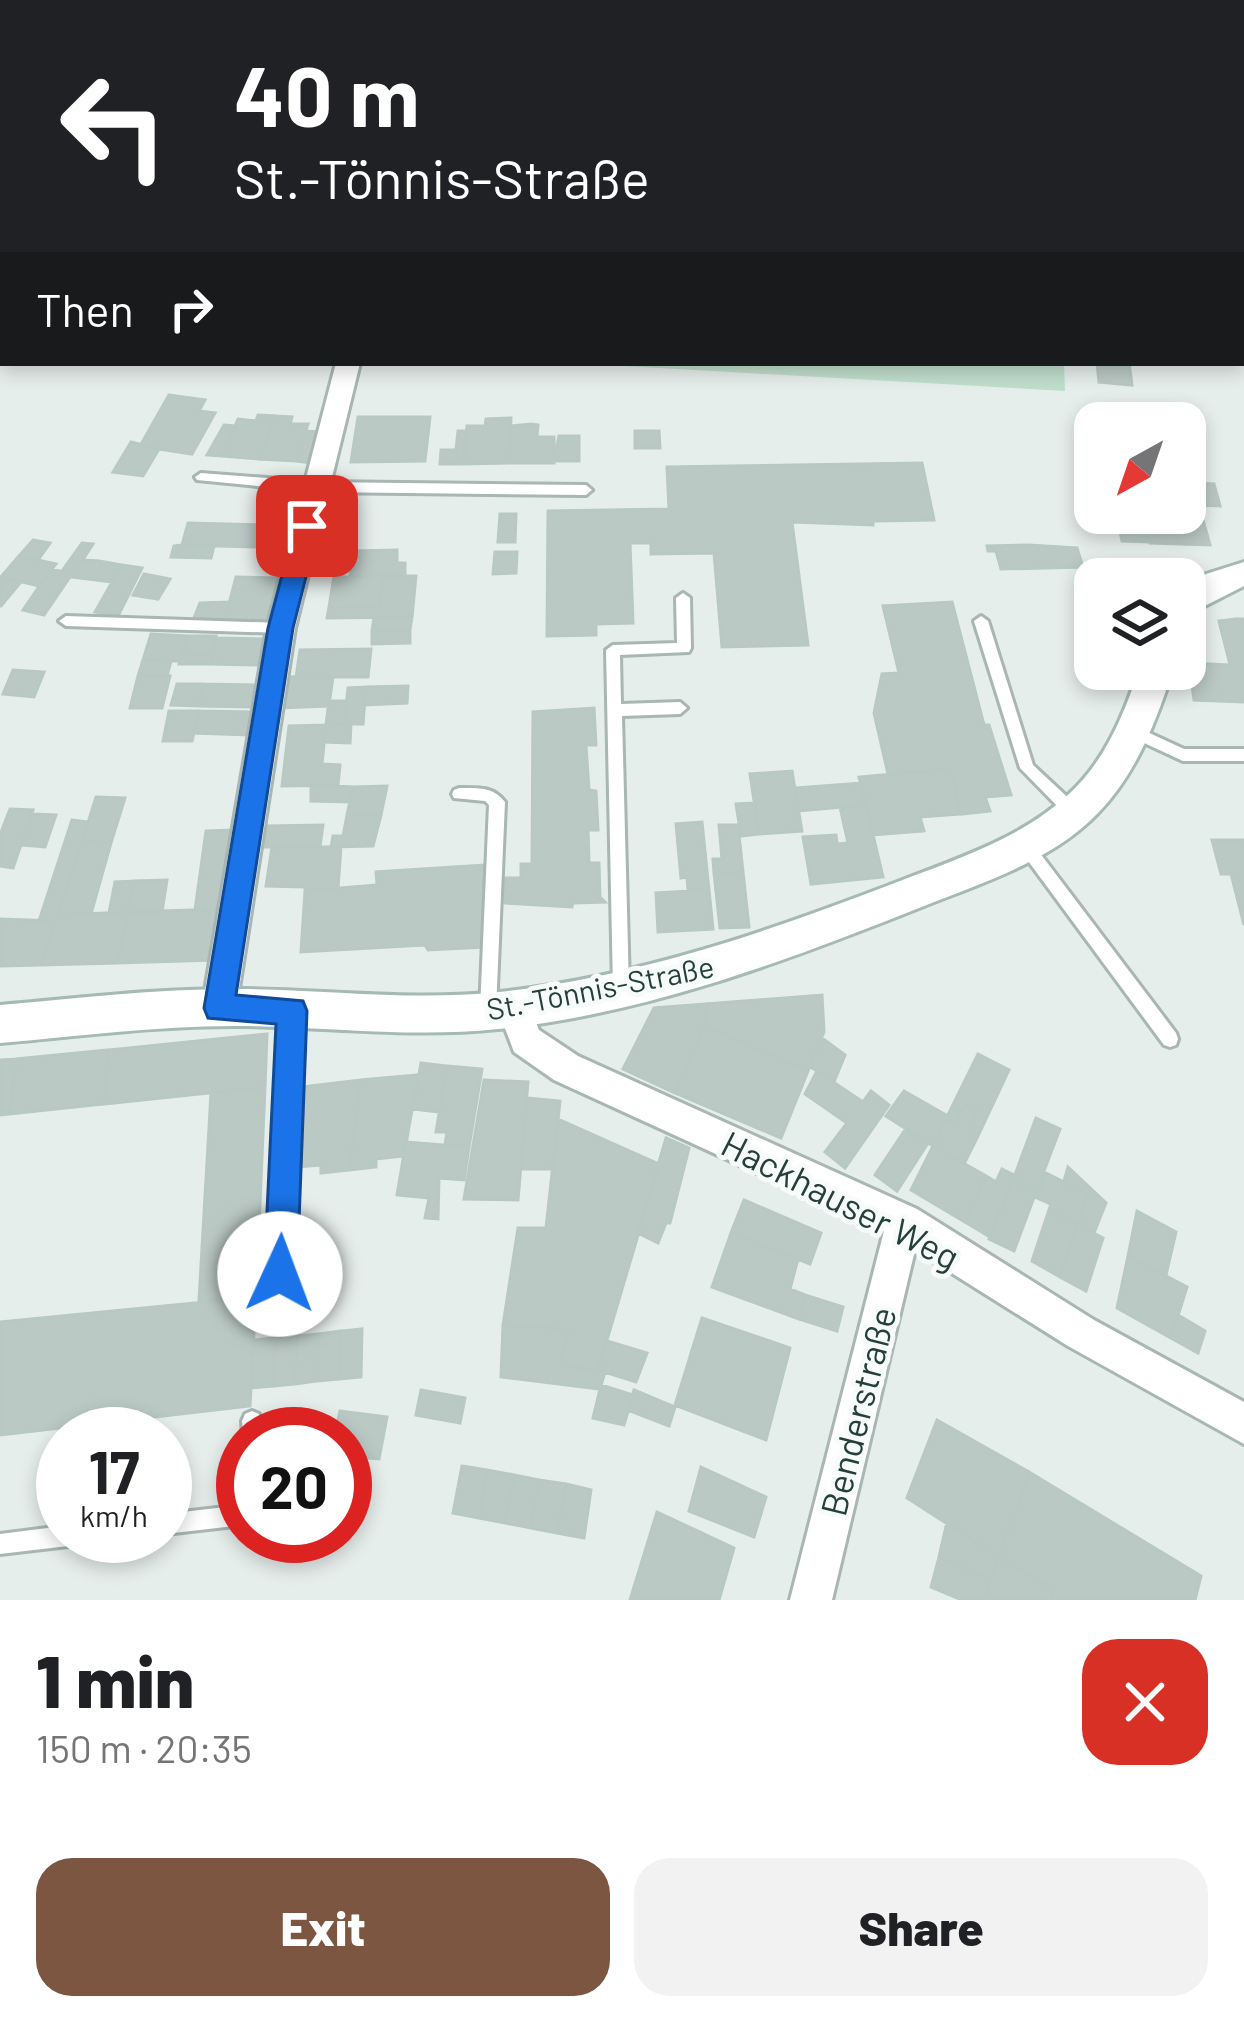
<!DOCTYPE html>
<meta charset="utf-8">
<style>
:root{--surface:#fff;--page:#f2f2f2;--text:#202124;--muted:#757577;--accent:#7c5641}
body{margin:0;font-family:Barlow,sans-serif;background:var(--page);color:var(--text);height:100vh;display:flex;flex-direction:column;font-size:45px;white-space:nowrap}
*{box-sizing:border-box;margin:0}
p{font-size:39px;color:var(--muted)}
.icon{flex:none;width:66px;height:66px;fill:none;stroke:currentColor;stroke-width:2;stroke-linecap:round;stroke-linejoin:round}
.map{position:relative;height:1600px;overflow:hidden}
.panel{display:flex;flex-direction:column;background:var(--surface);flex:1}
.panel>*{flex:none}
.top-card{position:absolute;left:0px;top:0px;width:1245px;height:366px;box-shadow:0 6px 18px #0003;background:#202124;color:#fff;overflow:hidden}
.needle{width:78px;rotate:220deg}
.fabs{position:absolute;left:1074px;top:402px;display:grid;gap:24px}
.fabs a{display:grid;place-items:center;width:132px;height:132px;border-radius:24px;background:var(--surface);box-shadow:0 6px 18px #0003;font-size:60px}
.speed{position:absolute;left:36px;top:1407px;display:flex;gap:24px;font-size:60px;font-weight:700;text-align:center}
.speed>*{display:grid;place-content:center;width:156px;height:156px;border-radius:50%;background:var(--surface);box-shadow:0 6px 18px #0003;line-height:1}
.speed small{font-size:30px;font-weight:400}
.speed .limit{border:18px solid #d22;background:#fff;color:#111}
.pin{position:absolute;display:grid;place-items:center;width:102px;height:102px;color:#fff;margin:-51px;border-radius:24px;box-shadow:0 6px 18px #0006}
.me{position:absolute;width:132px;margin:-66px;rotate:2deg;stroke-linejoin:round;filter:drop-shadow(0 0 9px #0008)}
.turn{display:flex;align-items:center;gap:42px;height:252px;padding:0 36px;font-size:54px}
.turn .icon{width:156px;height:156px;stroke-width:2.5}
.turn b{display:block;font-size:84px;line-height:102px}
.then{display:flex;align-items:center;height:114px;padding:0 36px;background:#0003;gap:24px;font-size:45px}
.round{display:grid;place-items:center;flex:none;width:126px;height:126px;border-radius:36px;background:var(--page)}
.overview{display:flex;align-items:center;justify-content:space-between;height:204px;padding:0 36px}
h1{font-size:72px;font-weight:800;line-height:90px}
.action{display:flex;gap:24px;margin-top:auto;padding:24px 36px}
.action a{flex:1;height:138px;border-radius:36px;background:var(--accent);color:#fff;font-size:48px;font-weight:800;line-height:138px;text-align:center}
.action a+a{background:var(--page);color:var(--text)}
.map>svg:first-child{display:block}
.green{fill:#c0decc}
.building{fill:#bbc9c5;stroke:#b8c8c3;stroke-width:3}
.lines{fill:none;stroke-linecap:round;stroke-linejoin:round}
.lane-casing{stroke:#a8b6b4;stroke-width:6}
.street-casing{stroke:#a8b6b4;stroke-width:6}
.secondary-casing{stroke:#a5bab5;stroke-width:6}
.lane{fill:#fff;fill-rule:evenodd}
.street{fill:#fff;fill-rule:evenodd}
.secondary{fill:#fff;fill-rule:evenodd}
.route{fill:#1a73e8;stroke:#114b97;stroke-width:3}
.labels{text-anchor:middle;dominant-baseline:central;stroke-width:10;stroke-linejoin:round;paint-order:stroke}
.street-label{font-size:30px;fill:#25403c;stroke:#f7fbf9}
.near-street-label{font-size:36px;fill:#25403c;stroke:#f7fbf9}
</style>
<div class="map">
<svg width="1244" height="1600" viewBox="0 0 1244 1600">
<rect width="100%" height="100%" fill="#e6eeec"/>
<path class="green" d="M715 0H1244V60L1242 3Z
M605 363H1064L1065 391 625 366Z"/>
<path class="building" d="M1097 363H1129L1132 385 1099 382Z
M169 395 205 400 199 411 215 413 192 454 140 446Z
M258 415 275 416 259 459 222 456 238 419 256 421Z
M275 416 292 417 290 424H308L296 461 259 459Z
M358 417H430L425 461 351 462Z
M511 418 509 463 463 464 467 426H485L486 419Z
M531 424 538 425 537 437H554V463H509L510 426Z
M224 425 236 426 222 456 207 455Z
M306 431 321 432 312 463 296 461Z
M458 431H467L463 464H440L441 450H456Z
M635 431H659L660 448H635Z
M559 436H579V461H554Z
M131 442 159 449 143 476 113 472Z
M922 463 934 520 873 521V525L792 522 808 645 722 647 714 553 651 554V543H630L633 623 596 624V635L547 636 548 511 669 509 667 467Z
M1194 483 1214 484 1220 506 1198 505Z
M1116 513H1143L1150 542 1122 541Z
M1143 513H1201L1210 545 1150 543Z
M500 514H516L515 542H498Z
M188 523 265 525 260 547 182 545Z
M33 540 50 543 38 560 19 556Z
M82 543 93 544 73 575 62 571Z
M1028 545 1077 548 1083 567 1001 569 996 551H988L987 546Z
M174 546 182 545 214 546 211 558 171 557Z
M397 550V563H405V573L350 576 353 551Z
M495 552H517L516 573 493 574Z
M19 556 38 560 56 564 39 586 1 577Z
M83 560 99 561 122 565 111 582 72 577Z
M122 565 142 568 118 616 95 612Z
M1128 565 1145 579H1114L1111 566Z
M51 569 72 574 44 615 23 610Z
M144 574 170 579 158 599 133 595Z
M383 576 380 607H329L334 577Z
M383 576H416L412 617 327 618 329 607H380Z
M1 577 21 582 1 606H0Z
M236 577 276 578 266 620 225 619Z
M229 602 225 619 194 618 200 603Z
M952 602 984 725H989L1011 795 985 797 990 811 962 814 950 769 888 774 874 713 882 674 899 673 883 606Z
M412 617 410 630 372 631 374 618Z
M1236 619H1244V702L1194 700 1189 663 1230 665 1219 621Z
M410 630V643L372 644V631Z
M151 634 187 636 180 661 143 660Z
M187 636H216L213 655 182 653Z
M216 638 263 639 259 665 212 664Z
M371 649 368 677H296L300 650Z
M182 653 213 655 212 664H179Z
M143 660 171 661 167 676H138Z
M13 670 44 672 34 697 3 694Z
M138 676H170L162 708H130Z
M333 676 329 706 279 708 285 677Z
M177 684H203L199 706 171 705Z
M203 684 257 685 254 707 199 706Z
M408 686 407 703 365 705 366 687Z
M366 687 363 724H344L348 688Z
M329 701H346L344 724 326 725Z
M594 708 596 745H586L589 790 596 791 598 830H588L589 863H599L600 897 605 902 573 903 572 907 505 903V878H521V864H532L533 712Z
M169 711H199L192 741H163Z
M199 711 253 712 249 735 194 733Z
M351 724 350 743 324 742 326 725Z
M326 725 322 764 340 765 338 785 282 786 289 726Z
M950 769 962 814 920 817 924 831 873 835 859 777Z
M792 771 802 831 759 834 750 774Z
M861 783 866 805 799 811 794 788Z
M311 785 353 787 351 802 311 801Z
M387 786 381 815H347L353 787Z
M96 797 125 798 111 843 82 842Z
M754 803 759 834 741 836 736 804Z
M866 805 883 877 811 884 803 837 836 835 837 844 848 843 840 807Z
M10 809 33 810 13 868 0 866V835Z
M32 814 56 815 45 847 21 845Z
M347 815H381L373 846 331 847 333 836H343Z
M72 820 88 822 56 921H39Z
M702 822 709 890H688L687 877 681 878 676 824Z
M323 825 320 847H264L268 826Z
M719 825H738L743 872 714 873 713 859H722Z
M234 830 223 909 195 910 206 831Z
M1212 840H1244V925L1231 874H1221Z
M82 842 111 843 91 914 58 915Z
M272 847H341L338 888 305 891V887L266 886Z
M484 865 485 947 428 950 425 945 301 952 305 891 377 885 376 872Z
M743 872 749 927 720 928 714 873Z
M167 880 162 912H128L134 881Z
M134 881 128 912 109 913 115 882Z
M709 890 713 929 658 932 656 893Z
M223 909 215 960 118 963 128 912Z
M128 912 118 963 41 965 58 915Z
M0 919 56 921 41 965 0 966Z
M822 995 824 1032 808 1071 705 1026 707 1004Z
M707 1004 705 1026 675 1093 623 1069 654 1008Z
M705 1026 808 1071 781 1138 675 1093Z
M267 1034 265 1087 104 1104 108 1050Z
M822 1038 845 1055 834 1082 809 1066Z
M108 1050 104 1104 9 1114 17 1059Z
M978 1054 1009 1070 978 1136 967 1130 978 1110 965 1103 955 1124 946 1119Z
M17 1059 9 1114 0 1115V1060Z
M421 1063 447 1066 439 1112 413 1109Z
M447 1066 482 1069 469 1147 445 1145 447 1132H436Z
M817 1071 863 1102 871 1091 889 1105 845 1168 825 1152 847 1123 805 1094Z
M418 1075 404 1156 376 1159V1167L349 1170 361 1080Z
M361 1080 349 1170 321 1173V1165L295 1167 301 1087Z
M484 1080 528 1082 518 1200 464 1199Z
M265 1087 256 1297 199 1300 211 1093Z
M904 1091 948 1116 933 1146 886 1116Z
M527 1098 560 1101 553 1169H521Z
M965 1103 978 1110 967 1130 978 1136 964 1164 933 1146 946 1119 955 1124Z
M1036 1118 1060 1129 1036 1192 1013 1180Z
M558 1119 659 1164 597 1374 560 1363 569 1329 503 1325 518 1228H546Z
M905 1130 928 1143 897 1191 875 1175Z
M666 1138 689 1148 670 1223H666L658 1243 638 1233Z
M406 1142 469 1147 464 1180 439 1178 438 1219 425 1218 429 1198 397 1195Z
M933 1146 986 1176 965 1222 911 1190Z
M1068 1167 1106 1203 1094 1233 1078 1225 1088 1194 1064 1181Z
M1002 1169 1014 1175 990 1237 965 1222 986 1176 996 1182Z
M1046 1173 1088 1194 1078 1225 1049 1210 1051 1204 1037 1198Z
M1013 1180 1036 1192 1014 1251 989 1239Z
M744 1200 821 1233 810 1264 731 1233Z
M1049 1210 1078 1225 1060 1277 1032 1261Z
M1137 1211 1176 1232 1166 1275 1128 1256Z
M1078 1225 1103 1238 1086 1291 1060 1277Z
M731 1233 798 1259 790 1289 805 1295 799 1319 712 1287Z
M1128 1256 1187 1287 1171 1338 1117 1308Z
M805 1295 843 1307 837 1331 799 1319Z
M256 1297 250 1406 0 1435V1322Z
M1178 1315 1205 1331 1198 1353 1171 1338Z
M702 1318 790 1348 766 1440 675 1405Z
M503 1325 569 1329 560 1363 605 1372 600 1389 501 1377Z
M362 1329 361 1377 339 1379 341 1331Z
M341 1331 339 1379 317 1381 318 1334Z
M318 1334 317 1381 295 1384 297 1336Z
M297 1336 295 1384 273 1386 275 1338Z
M275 1338 273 1386 251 1388 254 1340Z
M607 1341 647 1353 636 1382 598 1370Z
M601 1385 633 1395 624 1425 593 1418Z
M421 1390 465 1398 460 1423 416 1415Z
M634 1390 675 1407 669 1426 628 1410Z
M340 1411 387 1417 379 1459 345 1456V1434H335Z
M937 1420 1029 1472 999 1557 907 1498Z
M462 1466 487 1470 479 1518 453 1513Z
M701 1467 766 1497 754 1537 689 1511Z
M487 1470 514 1475 505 1523 479 1518Z
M1029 1472 1201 1576 1195 1600H1050L1054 1589 999 1557Z
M514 1475 539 1480 531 1528 505 1523Z
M539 1480 566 1484 557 1533 531 1528Z
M566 1484 591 1490 584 1538 557 1533Z
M657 1512 734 1548 719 1600H630Z
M947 1522 999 1557 991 1580 939 1557Z
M939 1557 991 1580 985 1600H962L931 1587Z
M999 1557 1054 1589 1050 1600H985Z"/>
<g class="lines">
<defs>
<path id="lane" d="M201 473 318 482 586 485 592 490 586 495 318 492 197 480 195 477Z
M683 593 690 598 691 648 689 652 620 655 621 704 680 702 687 708 680 714 622 716 629 988 627 993 621 996 615 993 613 988 606 650 613 645 677 643 676 598Z
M66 616 281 623 288 628 281 633 66 626 59 621Z
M981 616 988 621 1033 765 1077 806 1080 811 1077 816 1072 817 1067 816 1020 768 974 621Z
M1132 725 1184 749H1244V761H1183L1127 735 1125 731 1127 727Z
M459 788C477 788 493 786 505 802L496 1010 494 1015 488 1018 482 1015 480 1010 489 805 485 801 454 798 452 794 454 790Z
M1025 838 1030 840 1176 1033 1178 1039 1176 1045 1170 1047 1164 1045 1020 850 1017 845 1020 840Z
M292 1003 298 1006 300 1011 288 1317 286 1324 279 1326 272 1324 270 1317 284 1011 286 1006Z
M252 1411 259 1414 262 1434H243V1436L242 1421 245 1414Z
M243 1505V1525L165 1534V1514Z
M63 1526V1536H78L75 1543 68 1546 0 1554V1534Z"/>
<path id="street" d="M336 363H360L295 628 236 1008 231 1019 219 1023 207 1019 202 1008 267 628Z
M514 992 526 996 539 1030 578 1056 917 1209 1094 1320 1244 1402V1444L1068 1346 915 1250 832 1600H790L884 1231 554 1080 514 1052 497 1007 502 996Z"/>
<path id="secondary" d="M1244 562V586L1185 616V588L1206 574Z
M1139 669H1173C1157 720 1136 774 1098 813 1052 861 984 882 924 906 786 961 646 1014 498 1029 413 1038 329 1027 244 1026 163 1025 81 1036 0 1043V1005C81 998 163 988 245 989 330 990 414 1001 499 992 638 977 770 931 900 881 959 858 1022 838 1069 794 1105 761 1124 715 1139 669Z"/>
</defs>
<use href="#lane" class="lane-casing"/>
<use href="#street" class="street-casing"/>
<use href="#secondary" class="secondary-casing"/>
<use href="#lane" class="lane"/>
<use href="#street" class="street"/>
<use href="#secondary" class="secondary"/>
</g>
<path class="route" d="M307 517 319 526 293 628 236 995 303 1001 307 1011 297 1274 292 1285 280 1290 269 1285 264 1274 276 1024 208 1018 204 1008 268 628 295 526Z"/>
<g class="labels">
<g class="street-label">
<text transform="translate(600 987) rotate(-11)">St.-Tönnis-Straße</text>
</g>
<g class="near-street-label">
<text transform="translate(841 1199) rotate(27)">Hackhauser Weg</text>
<text transform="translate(857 1411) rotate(-76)">Benderstraße</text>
</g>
</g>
</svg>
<div class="fabs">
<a><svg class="needle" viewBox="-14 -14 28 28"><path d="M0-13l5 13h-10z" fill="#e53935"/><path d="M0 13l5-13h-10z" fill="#757577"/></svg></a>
<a><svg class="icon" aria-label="layers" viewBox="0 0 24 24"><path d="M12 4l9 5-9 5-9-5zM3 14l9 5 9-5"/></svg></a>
</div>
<div class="speed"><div>17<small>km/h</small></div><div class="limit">20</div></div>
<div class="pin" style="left:307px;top:526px;background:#d93025"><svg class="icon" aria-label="arrive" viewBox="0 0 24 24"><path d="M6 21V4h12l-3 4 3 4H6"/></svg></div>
<svg class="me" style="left:280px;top:1274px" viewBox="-20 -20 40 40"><circle r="19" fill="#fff"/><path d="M0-13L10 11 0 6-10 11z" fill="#1a73e8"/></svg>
<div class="top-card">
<div class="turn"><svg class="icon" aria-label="left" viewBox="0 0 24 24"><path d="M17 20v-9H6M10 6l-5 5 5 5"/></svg><div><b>40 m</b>St.-Tönnis-Straße</div></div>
<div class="then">Then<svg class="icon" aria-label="right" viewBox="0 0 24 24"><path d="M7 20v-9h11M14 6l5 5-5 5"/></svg></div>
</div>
</div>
<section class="panel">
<div class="overview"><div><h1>1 min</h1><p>150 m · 20:35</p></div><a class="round" style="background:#d93025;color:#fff"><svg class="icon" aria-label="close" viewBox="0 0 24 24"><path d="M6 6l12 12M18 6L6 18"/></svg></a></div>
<div class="action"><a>Exit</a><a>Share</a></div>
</section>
